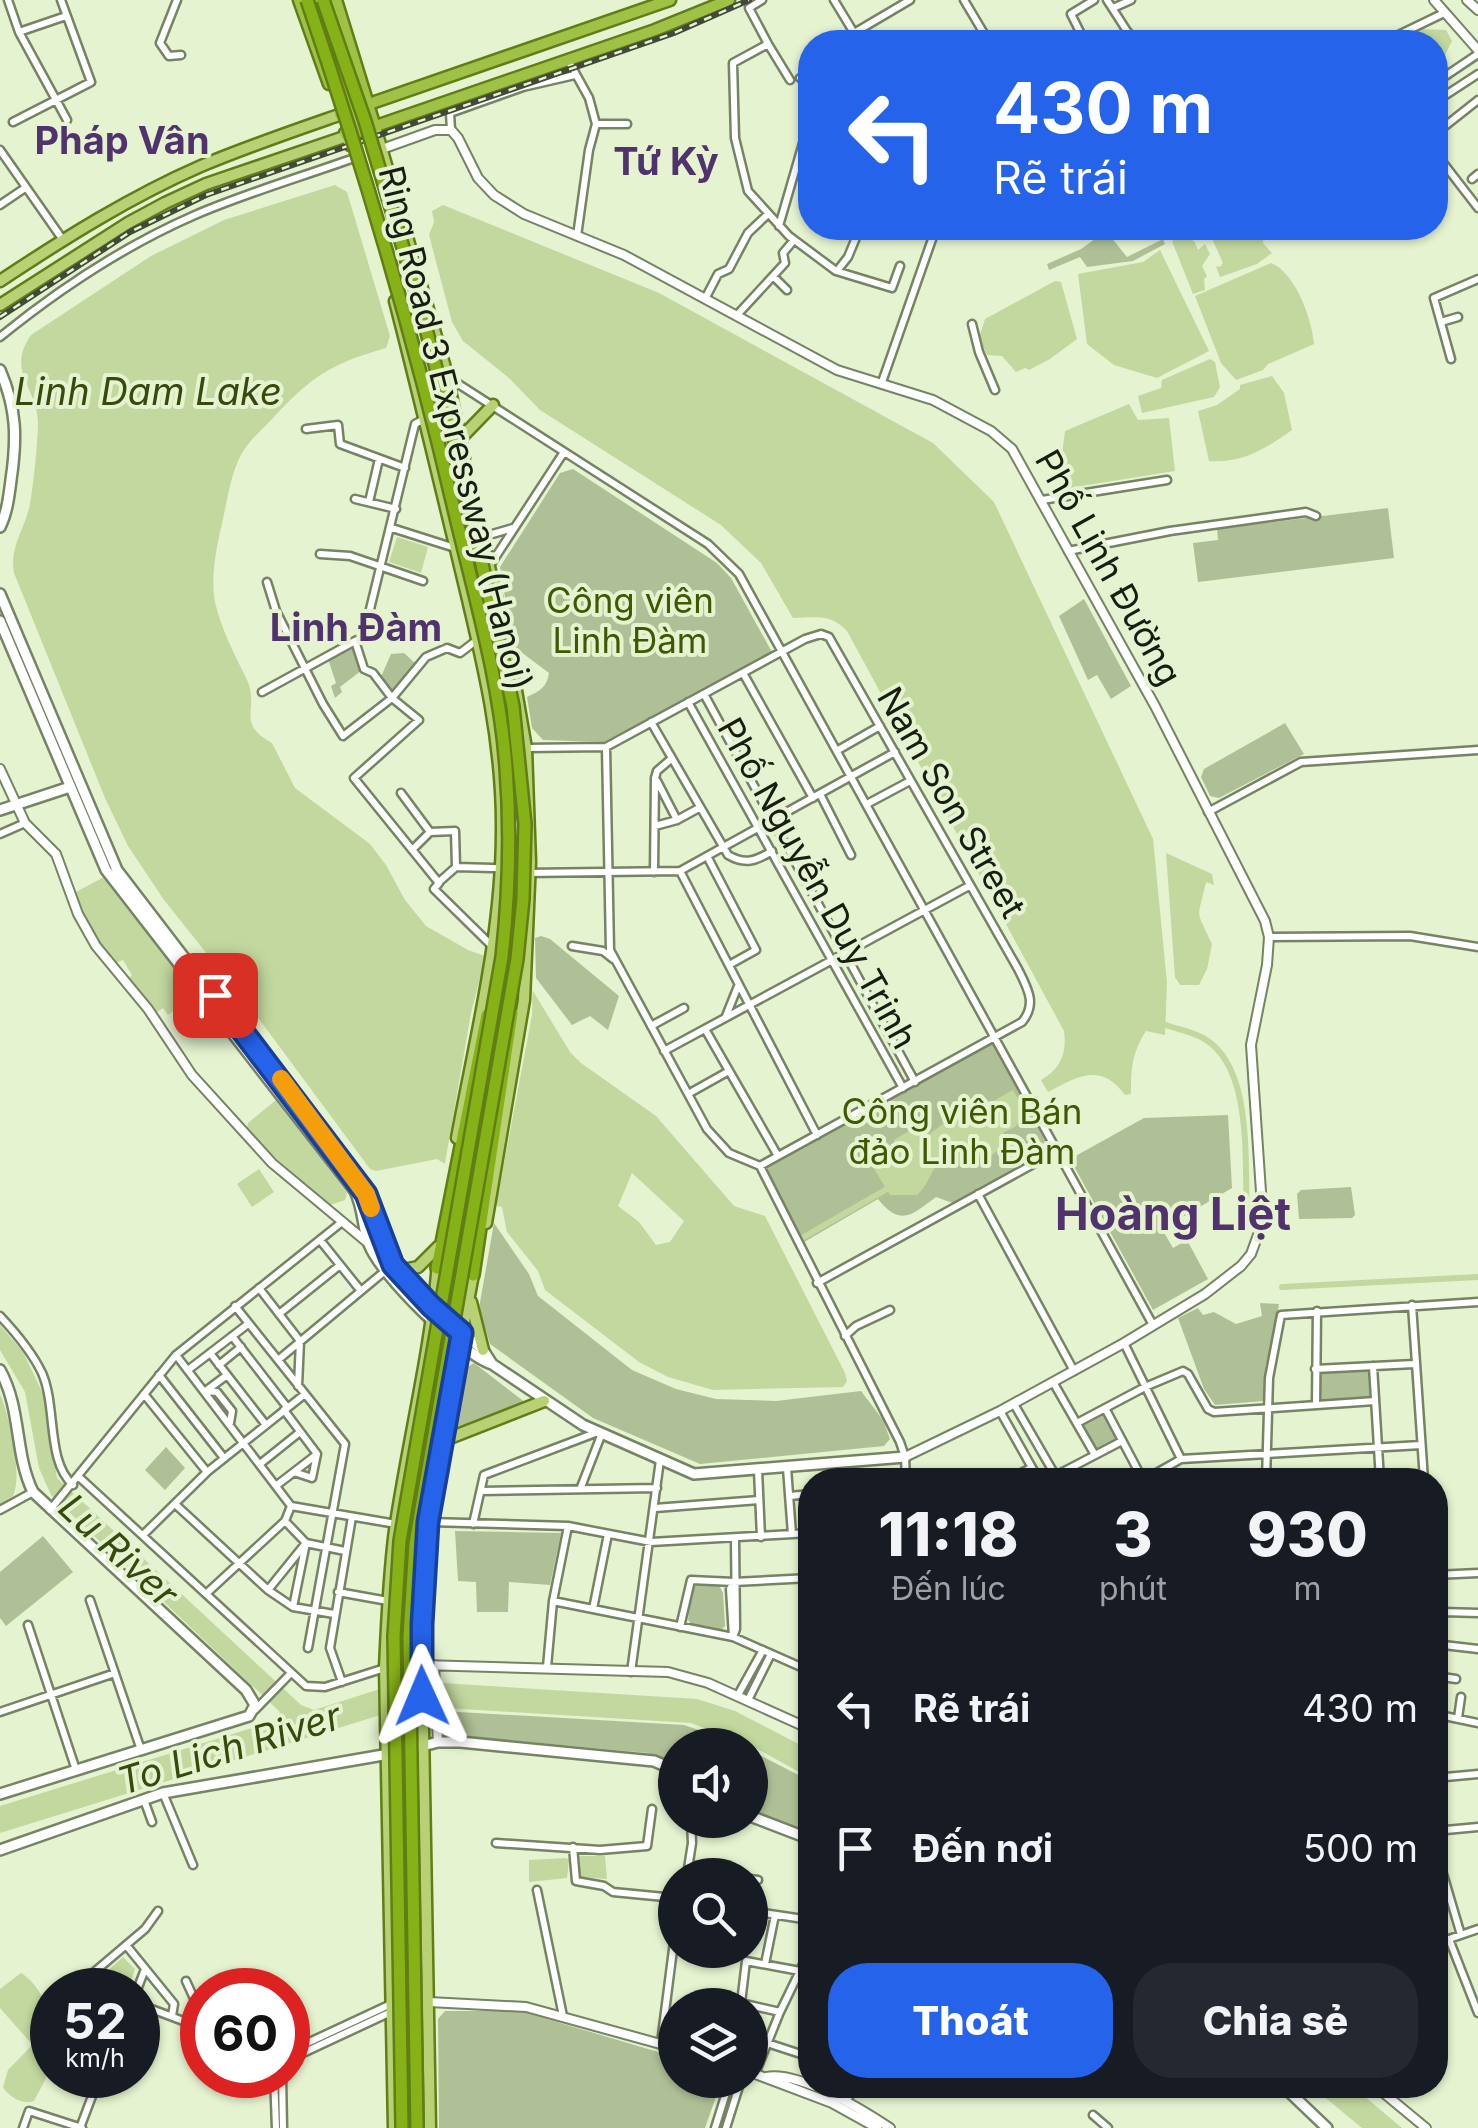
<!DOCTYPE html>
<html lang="vi">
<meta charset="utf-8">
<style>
:root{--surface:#171b24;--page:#242831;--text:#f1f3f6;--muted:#9ea1a6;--accent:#2563eb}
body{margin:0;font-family:Inter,sans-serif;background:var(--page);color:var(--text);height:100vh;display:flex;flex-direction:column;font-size:38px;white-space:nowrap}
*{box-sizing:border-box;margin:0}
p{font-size:32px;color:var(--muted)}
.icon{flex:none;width:55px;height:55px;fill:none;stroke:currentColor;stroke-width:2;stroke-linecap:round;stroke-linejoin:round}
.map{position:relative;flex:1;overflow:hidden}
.side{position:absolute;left:798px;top:1468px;width:650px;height:630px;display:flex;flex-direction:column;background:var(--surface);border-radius:40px;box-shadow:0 2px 8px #0004}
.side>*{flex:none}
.guide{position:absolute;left:798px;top:30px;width:650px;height:210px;border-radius:40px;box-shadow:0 2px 8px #0004;background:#2563eb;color:#fff;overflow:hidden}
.tools{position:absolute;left:658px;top:1728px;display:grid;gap:20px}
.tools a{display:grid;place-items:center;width:110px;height:110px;border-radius:50%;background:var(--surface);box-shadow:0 2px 8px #0004;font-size:50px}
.speed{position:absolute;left:30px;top:1968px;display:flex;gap:20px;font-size:50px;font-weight:700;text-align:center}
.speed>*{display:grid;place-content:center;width:130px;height:130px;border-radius:50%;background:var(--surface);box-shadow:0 2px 8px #0004;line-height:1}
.speed small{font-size:25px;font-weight:400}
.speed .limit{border:15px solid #d22;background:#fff;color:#111}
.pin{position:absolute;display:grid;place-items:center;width:85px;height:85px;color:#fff;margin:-42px;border-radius:20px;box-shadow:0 5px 15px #0006}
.me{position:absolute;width:110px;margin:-55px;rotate:359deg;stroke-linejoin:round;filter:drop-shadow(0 0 8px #0008)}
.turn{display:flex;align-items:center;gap:35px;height:210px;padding:0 30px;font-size:45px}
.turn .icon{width:130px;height:130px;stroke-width:2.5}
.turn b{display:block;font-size:70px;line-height:85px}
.eta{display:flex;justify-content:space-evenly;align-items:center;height:170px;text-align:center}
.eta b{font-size:60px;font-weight:800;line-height:70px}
.action{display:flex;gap:20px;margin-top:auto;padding:20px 30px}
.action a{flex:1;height:115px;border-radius:40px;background:var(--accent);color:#fff;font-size:40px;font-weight:800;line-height:115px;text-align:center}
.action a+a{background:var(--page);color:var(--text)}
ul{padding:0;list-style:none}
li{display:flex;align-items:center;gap:30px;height:140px;padding:0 30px}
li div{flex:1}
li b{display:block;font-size:38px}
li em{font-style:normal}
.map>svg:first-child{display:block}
.green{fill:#b0c096}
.water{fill:#c2d89f;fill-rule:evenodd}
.pier{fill:#e5f3d0}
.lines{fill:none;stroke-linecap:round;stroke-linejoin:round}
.canal{stroke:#c2d89f;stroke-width:6}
.minor-casing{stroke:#768364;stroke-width:11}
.tertiary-casing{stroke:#768364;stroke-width:12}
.secondary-casing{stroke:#768364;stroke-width:14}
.primary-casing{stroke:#607e15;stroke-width:15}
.trunk-casing{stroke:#607e15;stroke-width:15}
.motorway-casing{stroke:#607e15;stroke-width:16}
.minor{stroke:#fff;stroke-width:6}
.tertiary{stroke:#fff;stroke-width:8}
.secondary{stroke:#fff;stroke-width:9}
.primary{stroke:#b7d174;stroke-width:10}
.trunk{stroke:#9fc246;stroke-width:10}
.motorway{stroke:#87b217;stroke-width:11}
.rail-casing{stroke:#434939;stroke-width:6}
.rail{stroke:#e5f3d0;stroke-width:2.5;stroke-dasharray:8;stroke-linecap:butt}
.motorway-bridge-casing{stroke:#607e15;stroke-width:16;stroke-linecap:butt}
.motorway-bridge{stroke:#87b217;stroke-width:11}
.route-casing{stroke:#184099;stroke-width:25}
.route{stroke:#2563eb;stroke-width:18}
.slow{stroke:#f59e0b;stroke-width:18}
.labels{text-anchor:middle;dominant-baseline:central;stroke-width:8;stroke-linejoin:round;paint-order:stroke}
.street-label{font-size:35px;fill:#181d11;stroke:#e5f3d0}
.park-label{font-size:35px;fill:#405800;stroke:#e5f3d0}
.neighbourhood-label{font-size:38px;font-weight:bold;fill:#50336d;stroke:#e5f3d0}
.water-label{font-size:38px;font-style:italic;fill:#374a0c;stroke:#e5f3d0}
.district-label{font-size:45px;font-weight:bold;fill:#50336d;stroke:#e5f3d0}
</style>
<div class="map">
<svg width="1478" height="2128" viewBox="0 0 1478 2128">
<rect width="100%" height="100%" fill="#e5f3d0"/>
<path class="green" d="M1106 231 1127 257 1163 239 1165 244 1133 261 1087 267 1080 257 1049 270 1047 264 1081 249Z
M573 469 717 563 731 578 773 654 604 742 543 740 532 728 527 697C540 691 547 687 549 673L513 646 500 567 560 473Z
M1388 508 1394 558 1198 582 1193 543 1218 540 1217 529Z
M1084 599 1131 686 1111 699 1097 675 1088 680 1059 616Z
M353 643 362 670 340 687 342 692 335 698 331 686 336 683 328 659Z
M404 653 417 665 391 694 380 679 391 654Z
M1285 723 1304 754 1219 798 1210 796 1201 777 1204 769Z
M541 936 550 939 619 996 608 1030 590 1016 572 1025 536 978 535 938Z
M998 1041 1057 1151 958 1205 936 1197C913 1214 901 1228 878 1199L799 1245 760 1166Z
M1228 1115 1232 1188 1162 1229 1173 1248 1187 1240 1208 1279 1153 1310 1070 1159 1144 1118Z
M1351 1187 1355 1215 1352 1218 1299 1219 1297 1194 1301 1190Z
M494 1223 529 1274 538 1296 632 1370 676 1389 716 1399 776 1401 861 1391 883 1420 890 1439 884 1446 700 1464 593 1418 490 1344 479 1308Z
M1260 1303 1279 1304 1264 1401 1215 1405 1204 1389 1178 1318 1198 1308 1203 1315 1214 1312 1236 1324 1262 1316Z
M474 1363 526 1403 453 1433 466 1368Z
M1373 1366 1375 1401 1316 1404 1315 1369Z
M1105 1408 1122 1441 1095 1455 1077 1423Z
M166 1447 185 1468 165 1490 145 1470Z
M455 1531 561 1533 550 1585 509 1582 508 1612H477L476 1582 458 1581Z
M43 1536 73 1572 6 1626 0 1618V1572Z
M703 1582 719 1585 723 1593 725 1626 720 1631 694 1627 688 1620 692 1588Z
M441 1711 684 1725 741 1745H675V1764L648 1753 449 1735 441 1722Z
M750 1750 810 1781V1833L750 1812Z
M445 2011H520L675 2057V2080H722L705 2128H439L438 2019Z"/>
<path class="water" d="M1421 29 1446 30 1452 41 1443 59 1435 61V42H1389Z
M335 185 347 192 390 336 386 348C330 364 312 376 272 419 264 428 253 437 246 447 232 466 228 496 223 519 217 545 210 576 215 602 221 629 235 655 247 680 260 709 235 723 272 743L295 788 370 844 386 865 405 900 426 926 468 950 519 968 570 1052 581 1063 656 1116 734 1206 765 1216 845 1373 847 1381 843 1387 713 1390 668 1377 639 1362 545 1290 538 1271 507 1232 502 1207 497 1206V1196L437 1159 376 1171 370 1169 259 1019 164 900 128 846 105 798 14 573C9 547 25 529 30 504 34 479 37 451 38 425 39 389 5 372 31 335L151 256 224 220ZM632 1173 684 1221 670 1242 656 1245 639 1222 618 1206Z
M443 205 659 293 933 443 994 502 1153 839 1167 983 1165 1035 1146 1031C1132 1053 1131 1068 1131 1094L1125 1095C1101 1062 1078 1076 1048 1092L1041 1080C1061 1069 1067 1053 1064 1031L847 631C830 613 815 618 793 618L761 563 721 525 540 410 509 378 463 341 452 322 429 235 434 222 432 211Z
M1195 228H1264L1263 243 1272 253 1257 264 1220 277 1216 266 1220 267 1223 263 1210 234 1203 239 1197 236Z
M1181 237 1194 241 1198 250 1205 244 1210 254 1202 266 1207 276 1204 279 1205 290 1193 294 1172 241Z
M1160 250 1209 351 1157 378 1114 365 1087 344 1078 274 1143 262Z
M1271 263C1296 273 1312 320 1314 344L1268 364 1263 370 1236 380 1221 363 1195 296Z
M1055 281 1061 282 1077 339 1050 359 1029 370 1025 368 1016 372 1002 356 987 355 979 338 985 319Z
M1210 359 1215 362 1220 387 1214 397 1142 413 1138 396 1161 388 1162 380Z
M1272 376 1284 393 1292 430C1265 449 1243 463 1209 461L1198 411 1217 405 1240 389V385Z
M1129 404 1138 420 1169 418 1175 471 1069 488 1060 471 1065 431Z
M397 537 428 547 421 573 389 562Z
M1166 853 1212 874 1214 885 1206 882C1197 922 1195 907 1212 944L1207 969 1199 985H1180L1175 977Z
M104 877 195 995 168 1015 163 1008 156 1013 129 978 132 975 123 960 116 963C96 943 84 919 76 892Z
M1013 1090 1026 1113 1015 1127 1004 1132 997 1151 988 1158C977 1158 965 1151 955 1152 933 1155 932 1183 917 1195H890L873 1167C885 1159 897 1155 894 1140L909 1131 927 1136 944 1123 946 1113 962 1104 981 1108Z
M276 1100 347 1193 345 1200 330 1205 268 1151 247 1128 248 1123Z
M259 1169 274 1192 252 1207 237 1184Z
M0 1325 23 1352 45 1398 57 1478 301 1705 314 1710 377 1690 405 1684 442 1683 697 1699 735 1711 810 1750V1778L750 1745 691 1723 430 1707 377 1716 0 1833V1806L275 1721 280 1712 51 1495 39 1468 25 1392 0 1350Z
M0 1394C9 1415 23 1475 13 1496L0 1504Z
M579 1856H605L607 1879 580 1877Z
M566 1858 569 1860 567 1878 529 1882V1860Z
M123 1957 135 1969 128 1990H86Z
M21 1973C36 1982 49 2004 50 2022L41 2034 52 2029V2067L34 2101C22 2105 9 2097 3 2087L8 2070 40 2037 29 2041 0 2008V1989Z
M1310 2085H1351L1402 2128H1362Z"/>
<path class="pier" d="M487 951 498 955 454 1176 444 1169 471 1013Z
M523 965 533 979 532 1015 495 1211Z"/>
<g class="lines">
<path class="canal" d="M1166 1025C1177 1029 1192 1032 1203 1038 1254 1066 1244 1164 1247 1214
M802 1238 887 1189
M1282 1287 1478 1277"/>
<defs>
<path id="minor" d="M8 0 19 32 67 120
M177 0 160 43 169 56 181 55
M762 0 749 8 768 44 733 63 735 138 748 191 789 236 836 271 892 288 900 266
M834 0 854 33 853 42
M964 0 989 42
M1107 0 1134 42
M1113 8 1131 0
M19 32 66 16
M854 33 910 0
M1085 42 1071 14 1094 0
M1110 42 1128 32
M1384 42 1444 13
M768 44 790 80
M568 60 589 98 596 124 589 150 577 236
M800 78 810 74
M1435 83 1478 54
M1435 102 1478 74
M13 122 91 82 61 0
M596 124H627
M451 130 450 113 523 87 575 75
M1435 134 1478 100
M0 150 63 240
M1444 164 1478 208
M1472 179 1478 174
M0 205 25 188
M779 226 810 119
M837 271 848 257 860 228
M773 276 787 290
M706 297 718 274 729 269 748 233 768 214
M738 314 785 263 783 253 794 240
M1441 322 1458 317
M972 324 979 352 995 390
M0 337C58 290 126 245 195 215 246 193 301 177 354 158
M1451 359 1434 298 1478 279
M449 378 708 544 739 574 1153 1325
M882 382 936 228
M426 418 415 424 363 638 355 641 364 669 373 673 392 698 419 720 354 778 439 883 434 889 494 948
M306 429 338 425 340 444 405 468
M355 499 396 509
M1042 500 1167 480
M369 502 379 459
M392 528 455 548
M482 537 513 528
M1068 551 1170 531 1306 512 1316 516
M320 554 350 556 423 581
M489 567 564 452
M267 582 276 611 323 704 343 736 392 698 426 657 447 648 460 653 477 640
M743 673 813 798
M262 692 355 641
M704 694 915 1082
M688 702 903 1088
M651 722 728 855C745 865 756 861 772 851
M606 747 610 950 707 1129 729 1153 760 1166 900 1442 905 1457 906 1480
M526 748 606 747 805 639 821 634 829 637 1018 969C1028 989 1037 1004 1022 1022L760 1166
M838 750 880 726
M657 781 677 820
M401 793 430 832 455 831 456 867
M820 794 851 855
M867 804 910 781
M1208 812 1301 762 1478 750
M655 826 677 820 699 808
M0 834 25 823
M412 850 430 832
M707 856 756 950 729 965
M680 871 817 1135
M654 872 655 778 657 771 671 759
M527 873 680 871 895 752
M439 882 456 867 525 869
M1269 937 1410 936 1478 947
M572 946 603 951 613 959
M726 1016 738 986
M651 1026 684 1008
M705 1029 778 1156
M664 1051 969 886
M688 1094 729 1071
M978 1194 1074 1371
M320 1240 361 1291
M817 1283 1057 1151
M259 1288 300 1341 298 1386
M1412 1305 1424 1480
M235 1306 345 1444 308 1648
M279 1314 340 1265
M0 1316C16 1333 32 1352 42 1373 57 1407 46 1461 73 1485
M447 1319 511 952 516 873
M232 1336 287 1407
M845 1336 856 1326 890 1310
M1124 1343 1181 1459
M210 1353 266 1425
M176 1355 291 1506 396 1524
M278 1360 385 1271
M219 1365 241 1347
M1373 1366 1380 1480
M1315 1369 1414 1364
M188 1370 248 1324
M159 1375 224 1458
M1053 1382 1095 1455
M207 1390 227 1375
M206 1391 217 1392 232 1411 230 1423
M144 1394 207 1472
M1014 1404 1058 1480
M1316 1404 1317 1311
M1105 1408 1143 1480
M284 1410 317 1454 312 1478 294 1472
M1000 1411 1039 1480
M1077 1423 1145 1387 1183 1371 1188 1374 1208 1409 1214 1412 1375 1401
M260 1464 300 1432
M787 1468 792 1534
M758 1470 761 1537
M1055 1476 1122 1441
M79 1477 306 1686 325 1687 385 1668
M1008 1480 1031 1468
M1144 1480 1181 1459 1421 1445
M1266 1480 1269 1378 1281 1315 1478 1302
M277 1485 316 1455
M581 1487 602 1433
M481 1491 657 1488
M790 1496 810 1494
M175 1504 268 1590 293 1607 334 1614
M655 1508 759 1500
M0 1510 33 1492
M50 1510 176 1355 342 1222
M430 1522 568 1526 651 1542 810 1533
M473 1524 484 1475 598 1432
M144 1534 207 1472 305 1394
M1435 1575 1478 1573
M268 1590 306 1543 285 1521
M338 1592 388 1601
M207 1593 285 1521 291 1506
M90 1600 141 1750
M553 1601 733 1637 810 1671
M293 1607 306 1543 345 1551
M593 1609 608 1534
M28 1625 76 1770
M680 1627 691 1580 734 1582 810 1578
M1435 1635 1443 1612 1478 1613
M733 1636 730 1589 734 1582
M733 1637 736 1629 735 1538
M1435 1644 1478 1649
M547 1667 553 1601 568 1526
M804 1668 810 1646
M631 1672 660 1460
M1435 1676 1456 1679
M342 1682 330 1648 352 1517
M738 1695 763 1650
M748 1700 771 1654
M255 1710 291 1673
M0 1712 115 1673
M1435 1714 1478 1723
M1458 1718 1461 1697
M1435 1778 1478 1774
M163 1793 193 1865
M144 1800 152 1822
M1435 1831 1478 1827
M496 1843 600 1850 647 1846 652 1809
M573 1847 576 1881 604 1886 613 1892 675 1898
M1435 1847 1461 1935
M804 1853 807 1838
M687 1875 692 1843 691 1820
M720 1875H725
M750 1879 758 1880
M537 1890 563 2016
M750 1911 810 1920
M1435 1939H1449L1478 1929
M1449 1939 1478 2013
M126 1945 174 2004 172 2016
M765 1964 775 1915
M186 1981 202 2016
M73 1990 145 1929 158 1911
M137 1990 145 1969
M138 2004 202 2028
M780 2012 741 2003 746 1961 800 1971
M661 2043 675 1934
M750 2043 765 2048
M767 2043 810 2057
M288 2052 391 2004
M288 2060 391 2012
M755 2074 780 2012 810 1950
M274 2075 276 2128
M282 2075 283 2128
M846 2101 857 2085
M1093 2115 1108 2128
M23 2128 29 2111 82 2128
M80 2128 100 2075
M715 2128 730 2080
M726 2128 741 2080"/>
<path id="tertiary" d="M1434 0 1478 50
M1467 0 1478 10
M382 149 435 130H451L458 138 478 178 494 195 524 214 624 255 837 370 933 400 991 431 1012 449 1155 706 1265 921 1269 937 1267 965 1251 1045 1263 1221 1251 1254 1241 1266 1205 1294 1124 1343 1000 1411 905 1457
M0 769 25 823 56 854 78 914 96 946 148 1009 192 1075 272 1163 368 1243
M422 1665 668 1672 708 1683 810 1729
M434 1665 438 1742
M429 2002 526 2007 675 2048
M750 2072 832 2103 877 2128
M766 2077C798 2070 863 2110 890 2128
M1374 2085 1426 2128"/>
<path id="secondary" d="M0 370C17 409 17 439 11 480 9 496 7 513 0 527
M0 594 117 870 366 1195 393 1265 431 1306 483 1350 492 1364
M0 621 106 870 355 1191C364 1210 362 1226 369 1244 380 1275 461 1354 492 1364L583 1425 694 1474 905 1457
M0 810 70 787
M0 1370C22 1410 14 1453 33 1492L246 1690 255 1705 249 1716 0 1794
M419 1747 438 1742H460L654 1761 675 1770
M750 1816 810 1839
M0 1850 163 1793 389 1754
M1282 2085 1327 2128"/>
<path id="primary" d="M375 127 446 371 464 458
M0 281C65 238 130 197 201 166 246 147 293 131 339 115
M395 301C416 382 435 463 455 545 477 639 503 732 502 830 502 934 476 1035 457 1138
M0 305 128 223 165 203 206 184 347 136 350 145
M460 439 493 405
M479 524 510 656 526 748 530 862 524 1000 486 1223
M391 1262 403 1270 418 1267 438 1247
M471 1302 483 1350
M442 1441 544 1401
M394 2128 385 1668C387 1622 389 1576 395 1530 408 1441 431 1352 438 1263
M430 2128 422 1671 424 1560 436 1472 474 1269"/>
<path id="trunk" d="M299 0 329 84
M315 0 361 131
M336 0 375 127
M340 114 670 0
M345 133 347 136 655 30 729 0"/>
<path id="motorway" d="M437 1268 487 1015
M473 1275 512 1013"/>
</defs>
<use href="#minor" class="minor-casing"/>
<use href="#tertiary" class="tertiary-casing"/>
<use href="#secondary" class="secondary-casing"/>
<use href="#primary" class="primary-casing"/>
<use href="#trunk" class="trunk-casing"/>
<use href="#motorway" class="motorway-casing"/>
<use href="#minor" class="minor"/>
<use href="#tertiary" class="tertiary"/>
<use href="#secondary" class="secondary"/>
<use href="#primary" class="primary"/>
<use href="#trunk" class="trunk"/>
<use href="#motorway" class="motorway"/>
<defs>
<path id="rail" d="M0 317 130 232 206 195 674 33 749 0"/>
</defs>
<use href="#rail" class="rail-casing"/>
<use href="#rail" class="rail"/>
<defs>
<path id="motorway-bridge" d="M307 0C364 168 414 336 454 509 474 594 500 681 506 768 511 832 509 894 502 957L407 1500 400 1541 394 1636 402 2128
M323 0 365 121 419 301 459 459 513 706 525 824 523 899 517 959 422 1503 415 1544 409 1637 417 2128"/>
</defs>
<use href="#motorway-bridge" class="motorway-bridge-casing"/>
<use href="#motorway-bridge" class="motorway-bridge"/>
</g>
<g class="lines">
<defs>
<path id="route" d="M215 995 366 1194 393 1265 431 1306 462 1333 428 1522 422 1624V1696"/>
</defs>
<use href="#route" class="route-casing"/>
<use href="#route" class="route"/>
<path class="slow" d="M281 1079 366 1194 371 1208"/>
</g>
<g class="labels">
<g class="street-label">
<text transform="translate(456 428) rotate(76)">Ring Road 3 Expressway (Hanoi)</text>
<text transform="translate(1109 567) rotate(61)">Phố Linh Đường</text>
<text transform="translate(952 802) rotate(60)">Nam Son Street</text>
<text transform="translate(818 883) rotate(61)">Phố Nguyễn Duy Trinh</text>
</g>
<g class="park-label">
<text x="630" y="600">Công viên<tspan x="630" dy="40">Linh Đàm</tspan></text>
<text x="962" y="1111">Công viên Bán<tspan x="962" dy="40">đảo Linh Đàm</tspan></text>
</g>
<g class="neighbourhood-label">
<text x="122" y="140">Pháp Vân</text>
<text x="666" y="161">Tứ Kỳ</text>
<text x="356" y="627">Linh Đàm</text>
</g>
<g class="water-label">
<text x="148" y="391">Linh Dam Lake</text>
<text transform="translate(119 1550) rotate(43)">Lu River</text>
<text transform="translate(229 1748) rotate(-17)">To Lich River</text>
</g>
<g class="district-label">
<text x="1173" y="1213">Hoàng Liệt</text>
</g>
</g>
</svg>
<div class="tools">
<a><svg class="icon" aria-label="sound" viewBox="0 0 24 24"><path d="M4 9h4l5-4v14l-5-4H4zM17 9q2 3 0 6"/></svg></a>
<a><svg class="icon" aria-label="search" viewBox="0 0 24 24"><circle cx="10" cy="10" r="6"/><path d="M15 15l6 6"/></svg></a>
<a><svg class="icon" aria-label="layers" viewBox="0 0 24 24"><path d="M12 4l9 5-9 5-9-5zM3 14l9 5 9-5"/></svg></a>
</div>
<div class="speed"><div>52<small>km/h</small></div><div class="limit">60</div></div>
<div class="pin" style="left:215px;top:995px;background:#d93025"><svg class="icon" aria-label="arrive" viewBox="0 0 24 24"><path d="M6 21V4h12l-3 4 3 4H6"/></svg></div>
<svg class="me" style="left:422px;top:1696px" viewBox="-20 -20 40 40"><path d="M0-17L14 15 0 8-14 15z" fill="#2563eb" stroke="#fff" stroke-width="4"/></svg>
<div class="guide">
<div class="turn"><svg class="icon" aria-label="left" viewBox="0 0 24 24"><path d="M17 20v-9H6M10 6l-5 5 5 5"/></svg><div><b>430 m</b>Rẽ trái</div></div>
</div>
<section class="side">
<div class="eta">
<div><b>11:18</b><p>Đến lúc</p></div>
<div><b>3</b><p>phút</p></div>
<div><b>930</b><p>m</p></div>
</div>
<ul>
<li><svg class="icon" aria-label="left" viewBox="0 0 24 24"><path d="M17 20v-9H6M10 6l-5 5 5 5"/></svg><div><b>Rẽ trái</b></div><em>430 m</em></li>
<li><svg class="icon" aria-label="arrive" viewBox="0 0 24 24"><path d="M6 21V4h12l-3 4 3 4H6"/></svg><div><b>Đến nơi</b></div><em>500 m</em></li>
</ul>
<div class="action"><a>Thoát</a><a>Chia sẻ</a></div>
</section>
</div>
